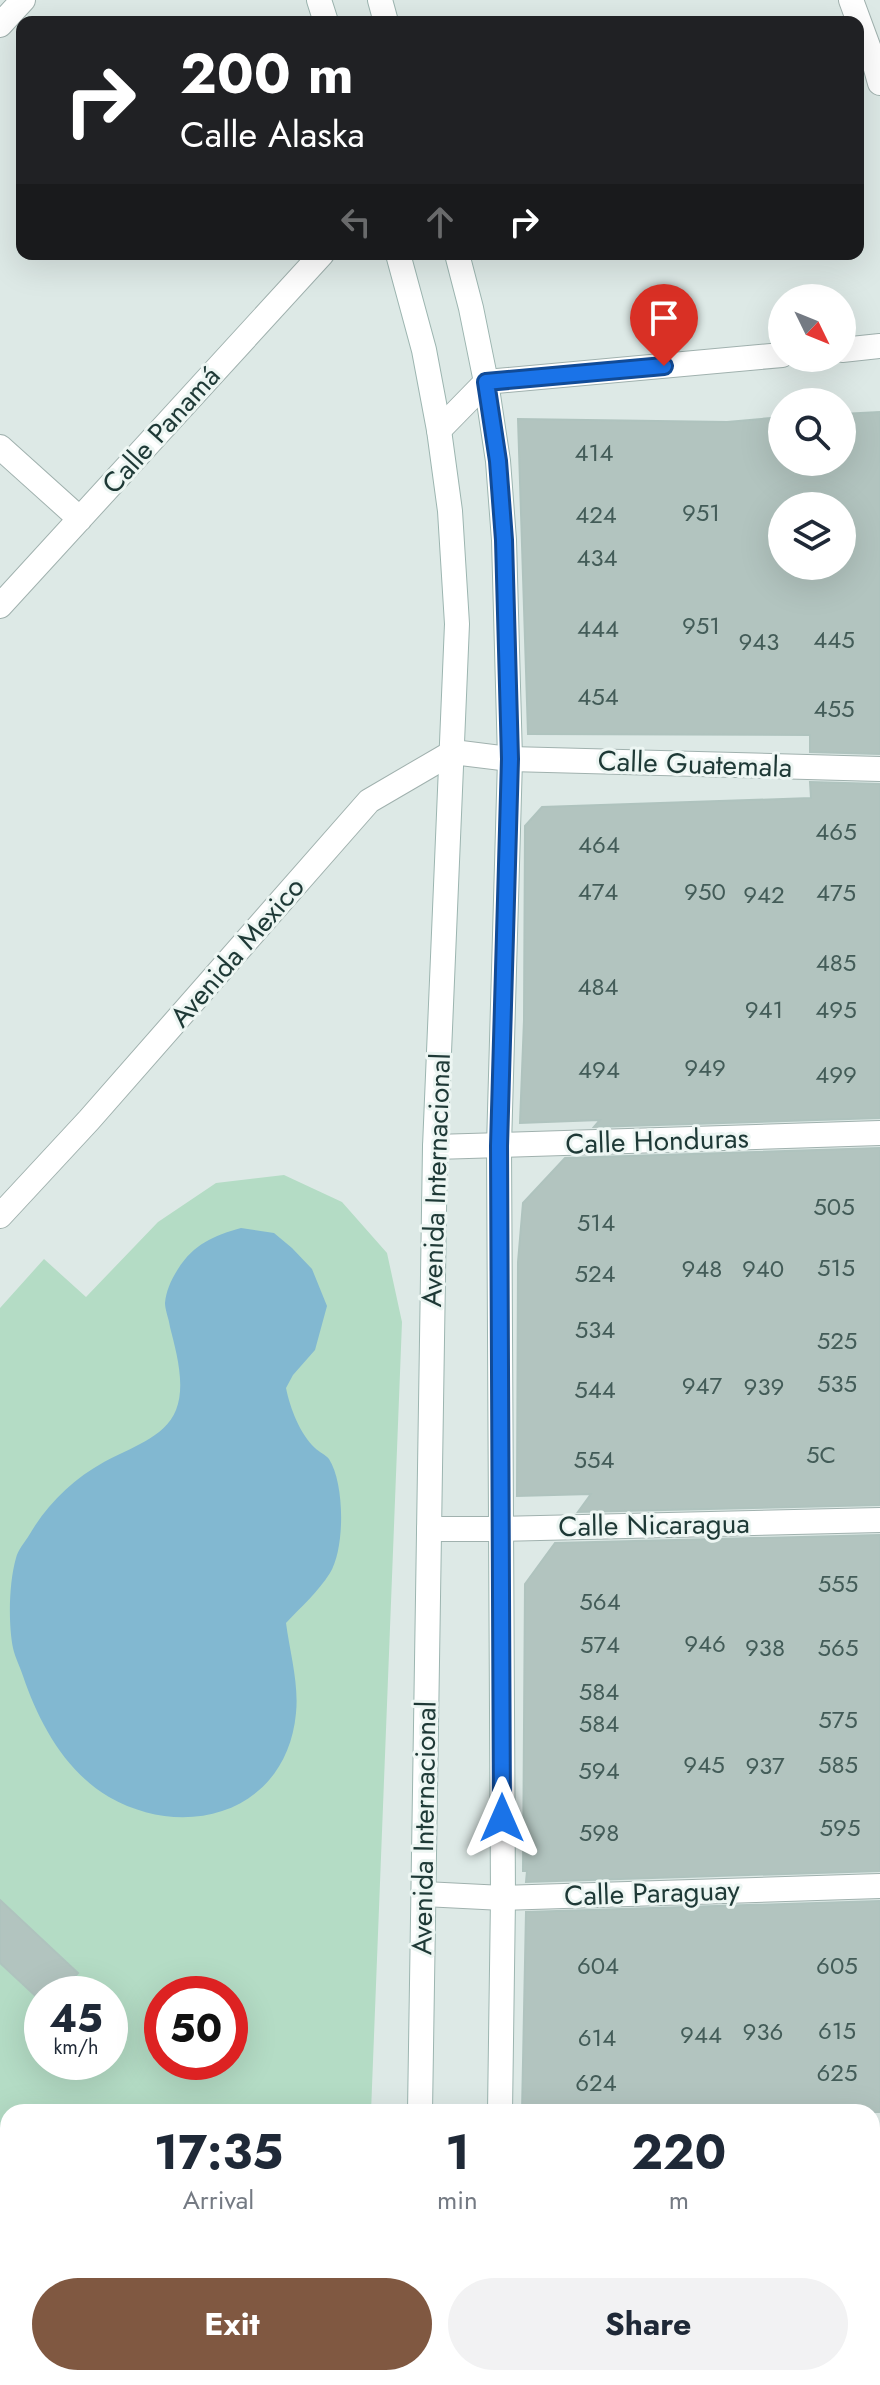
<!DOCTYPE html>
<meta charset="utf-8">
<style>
:root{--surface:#fff;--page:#f2f2f3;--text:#1f2937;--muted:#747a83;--accent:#805841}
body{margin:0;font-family:Jost,sans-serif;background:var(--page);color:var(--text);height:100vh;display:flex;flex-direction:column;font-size:30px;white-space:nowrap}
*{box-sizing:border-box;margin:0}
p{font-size:26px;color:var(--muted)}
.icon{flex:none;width:44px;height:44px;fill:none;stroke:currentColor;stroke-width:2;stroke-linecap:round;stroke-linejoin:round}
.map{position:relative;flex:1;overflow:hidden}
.panel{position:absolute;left:0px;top:2104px;width:880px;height:282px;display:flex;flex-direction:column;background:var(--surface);border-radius:24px 24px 0 0;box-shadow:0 8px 32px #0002}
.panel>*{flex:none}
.banner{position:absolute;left:16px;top:16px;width:848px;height:244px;border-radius:16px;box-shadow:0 8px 32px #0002;background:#202124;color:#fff;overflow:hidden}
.needle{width:52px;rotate:133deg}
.buttons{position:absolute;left:768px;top:284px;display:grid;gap:16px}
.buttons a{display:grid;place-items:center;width:88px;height:88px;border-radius:50%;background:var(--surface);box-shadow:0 8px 32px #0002;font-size:40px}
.speed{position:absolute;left:24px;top:1976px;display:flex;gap:16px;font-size:40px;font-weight:700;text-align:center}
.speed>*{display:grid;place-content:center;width:104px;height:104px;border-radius:50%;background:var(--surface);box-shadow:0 8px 32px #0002;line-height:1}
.speed small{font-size:20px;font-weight:400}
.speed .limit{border:12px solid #d22;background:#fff;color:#111}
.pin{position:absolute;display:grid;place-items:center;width:68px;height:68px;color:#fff;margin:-82px -34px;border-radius:50% 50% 50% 0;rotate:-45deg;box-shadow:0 0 8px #0007}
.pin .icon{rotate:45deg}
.me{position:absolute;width:88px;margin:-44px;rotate:0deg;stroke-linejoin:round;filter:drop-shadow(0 0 6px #0008)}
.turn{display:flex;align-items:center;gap:28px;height:168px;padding:0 32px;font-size:36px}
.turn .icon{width:104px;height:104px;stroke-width:2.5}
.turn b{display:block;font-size:56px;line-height:68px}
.lanes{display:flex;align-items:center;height:76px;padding:0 32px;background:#0003;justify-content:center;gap:40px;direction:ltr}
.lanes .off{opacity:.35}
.eta{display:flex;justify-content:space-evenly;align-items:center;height:136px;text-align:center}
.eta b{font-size:48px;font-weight:700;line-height:56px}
.button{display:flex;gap:16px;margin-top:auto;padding:16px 32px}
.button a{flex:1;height:92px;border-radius:48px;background:var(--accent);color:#fff;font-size:32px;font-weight:700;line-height:92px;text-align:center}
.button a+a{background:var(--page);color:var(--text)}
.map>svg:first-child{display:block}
.green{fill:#b4dcc5;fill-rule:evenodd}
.water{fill:#82b8d1}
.building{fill:#b2c4bf;stroke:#afc3be;stroke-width:2;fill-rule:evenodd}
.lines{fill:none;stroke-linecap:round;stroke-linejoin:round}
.street-casing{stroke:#a0b1ae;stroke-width:26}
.secondary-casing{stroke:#9cb5b0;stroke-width:26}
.street{stroke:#fff;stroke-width:24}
.secondary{stroke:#fff;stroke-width:24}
.route-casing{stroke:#114b97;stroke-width:20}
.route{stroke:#1a73e8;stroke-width:14}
.labels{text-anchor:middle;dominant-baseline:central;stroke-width:6;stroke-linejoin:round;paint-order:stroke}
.number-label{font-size:24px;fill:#435c58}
.street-label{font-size:28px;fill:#1e3936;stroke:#edf6f3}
</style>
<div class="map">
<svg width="880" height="2385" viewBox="0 0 880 2385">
<rect width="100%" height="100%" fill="#dde9e6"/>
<path class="green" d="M284 1175 342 1202 387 1253 402 1322 371 2112H8V2378H361V2385H0V1308L44 1259 86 1297 158 1222 216 1183ZM42 1994H110V2062H42ZM162 1994H230V2062H162Z"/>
<path class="water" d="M241 1228 274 1233 292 1248 312 1269 327 1306 315 1350 293 1375 286 1388C290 1408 300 1434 315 1448 319 1452 326 1455 329 1459 345 1484 345 1549 330 1573 318 1592 301 1607 286 1623 290 1653 299 1684 296 1713 287 1811 188 1842 109 1797 65 1771 39 1723 23 1676 20 1667 15 1657 13 1648 8 1623 9 1582 16 1558 18 1550 24 1543 28 1537 47 1504 72 1480 104 1462 129 1448 165 1438 176 1410 186 1385 176 1351 170 1327 169 1319 165 1310 165 1303 166 1291 171 1280 178 1269 194 1244 213 1236 241 1228Z"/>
<path class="building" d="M880 412V754L810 752V735L528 734 518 419 727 422 782 417V462H842V414ZM782 506H842V566H782Z
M810 782 880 784V1118L594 1127 600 1120 520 1123 524 1020 525 826 542 807 811 798Z
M880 1148V1505L578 1512 591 1494 517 1496 518 1262 523 1203 565 1158Z
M880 1535V1871L526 1882 527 1871H523L525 1584 555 1543Z
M0 1900 78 1973 59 1994H42V2002L0 1963Z
M880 1901V2112H522L526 1912Z"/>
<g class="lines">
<defs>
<path id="street" d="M851 0 875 65 880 83
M0 25 23 0
M842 350 880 346
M439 430 486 382 782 355
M0 447 80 519
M0 606 322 254
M435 1147 880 1133
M0 1216 89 1120 369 801 453 752 510 759 880 769
M429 1529H501L880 1520
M424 1894 503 1898 880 1886
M872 2274H880"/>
<path id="secondary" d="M319 0 326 22
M380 0 386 22
M398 254 424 350 439 430 450 511 457 624 435 1147 420 2112
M457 254 471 308 486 382 498 461 504 540 510 759 499 1146 503 1898 500 2112
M416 2385V2378
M495 2385V2378"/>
</defs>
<use href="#street" class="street-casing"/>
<use href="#secondary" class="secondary-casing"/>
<use href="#street" class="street"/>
<use href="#secondary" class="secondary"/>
</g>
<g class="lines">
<defs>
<path id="route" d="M502 1818 499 1146 510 759 504 540 498 461 486 382 664 366"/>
</defs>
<use href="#route" class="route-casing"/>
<use href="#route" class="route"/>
</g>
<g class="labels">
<g class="number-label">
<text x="594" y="452">414</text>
<text x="701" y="512">951</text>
<text x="596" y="514">424</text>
<text x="597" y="557">434</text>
<text x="701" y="625">951</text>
<text x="598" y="628">444</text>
<text x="834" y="639">445</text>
<text x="759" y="641">943</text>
<text x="598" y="696">454</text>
<text x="834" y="708">455</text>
<text x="836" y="831">465</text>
<text x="599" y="844">464</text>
<text x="598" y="891">474</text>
<text x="705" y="891">950</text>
<text x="836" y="892">475</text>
<text x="764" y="894">942</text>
<text x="836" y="962">485</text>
<text x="598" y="986">484</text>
<text x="764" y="1009">941</text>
<text x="836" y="1009">495</text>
<text x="705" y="1067">949</text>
<text x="599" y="1069">494</text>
<text x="836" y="1074">499</text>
<text x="834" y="1206">505</text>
<text x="596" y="1222">514</text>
<text x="836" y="1267">515</text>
<text x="702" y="1268">948</text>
<text x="763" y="1268">940</text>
<text x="595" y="1273">524</text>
<text x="595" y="1329">534</text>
<text x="837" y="1340">525</text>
<text x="837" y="1383">535</text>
<text x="702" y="1385">947</text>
<text x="764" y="1386">939</text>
<text x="595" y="1389">544</text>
<text x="821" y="1454">5C</text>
<text x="594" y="1459">554</text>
<text x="838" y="1583">555</text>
<text x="600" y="1601">564</text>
<text x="705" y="1643">946</text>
<text x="600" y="1644">574</text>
<text x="765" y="1647">938</text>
<text x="838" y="1647">565</text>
<text x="599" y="1691">584</text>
<text x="838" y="1719">575</text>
<text x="599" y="1723">584</text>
<text x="704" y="1764">945</text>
<text x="838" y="1764">585</text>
<text x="765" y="1765">937</text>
<text x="599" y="1770">594</text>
<text x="840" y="1827">595</text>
<text x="599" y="1832">598</text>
<text x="598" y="1965">604</text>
<text x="837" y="1965">605</text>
<text x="837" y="2030">615</text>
<text x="763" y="2031">936</text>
<text x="701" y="2034">944</text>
<text x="597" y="2037">614</text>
<text x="837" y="2072">625</text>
<text x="596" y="2082">624</text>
</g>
<g class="street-label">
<text transform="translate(161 430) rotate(-48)">Calle Panamá</text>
<text transform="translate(695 764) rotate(2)">Calle Guatemala</text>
<text transform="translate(237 952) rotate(-49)">Avenida Mexico</text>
<text transform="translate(657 1141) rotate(-2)">Calle Honduras</text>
<text transform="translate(436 1180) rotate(-88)">Avenida Internacional</text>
<text transform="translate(654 1525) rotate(-1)">Calle Nicaragua</text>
<text transform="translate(424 1828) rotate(-89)">Avenida Internacional</text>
<text transform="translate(652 1893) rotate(-2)">Calle Paraguay</text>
</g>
</g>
</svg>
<div class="buttons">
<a><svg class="needle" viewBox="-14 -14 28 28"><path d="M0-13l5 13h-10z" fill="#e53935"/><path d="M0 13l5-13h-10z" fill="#747a83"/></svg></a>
<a><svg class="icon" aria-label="search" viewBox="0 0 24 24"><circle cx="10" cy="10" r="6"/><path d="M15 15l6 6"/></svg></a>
<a><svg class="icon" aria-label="layers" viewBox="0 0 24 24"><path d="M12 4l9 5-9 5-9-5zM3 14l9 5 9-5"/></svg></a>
</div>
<div class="speed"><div>45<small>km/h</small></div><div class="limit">50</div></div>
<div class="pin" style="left:664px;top:366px;background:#d93025"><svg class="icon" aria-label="arrive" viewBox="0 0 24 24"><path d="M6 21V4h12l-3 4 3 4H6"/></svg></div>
<svg class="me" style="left:502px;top:1818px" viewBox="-20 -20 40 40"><path d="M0-17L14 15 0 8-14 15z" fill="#1a73e8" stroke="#fff" stroke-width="4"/></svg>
<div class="banner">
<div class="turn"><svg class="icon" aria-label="right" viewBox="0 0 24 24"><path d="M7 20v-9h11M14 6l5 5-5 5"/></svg><div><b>200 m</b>Calle Alaska</div></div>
<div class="lanes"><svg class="icon off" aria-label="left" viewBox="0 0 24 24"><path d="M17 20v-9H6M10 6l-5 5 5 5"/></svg><svg class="icon off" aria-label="ahead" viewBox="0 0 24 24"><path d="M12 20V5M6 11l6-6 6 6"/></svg><svg class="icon" aria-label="right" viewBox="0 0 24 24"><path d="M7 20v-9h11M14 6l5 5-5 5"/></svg></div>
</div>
<section class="panel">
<div class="eta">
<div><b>17:35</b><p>Arrival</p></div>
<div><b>1</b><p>min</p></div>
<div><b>220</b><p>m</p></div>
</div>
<div class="button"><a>Exit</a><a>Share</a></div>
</section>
</div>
